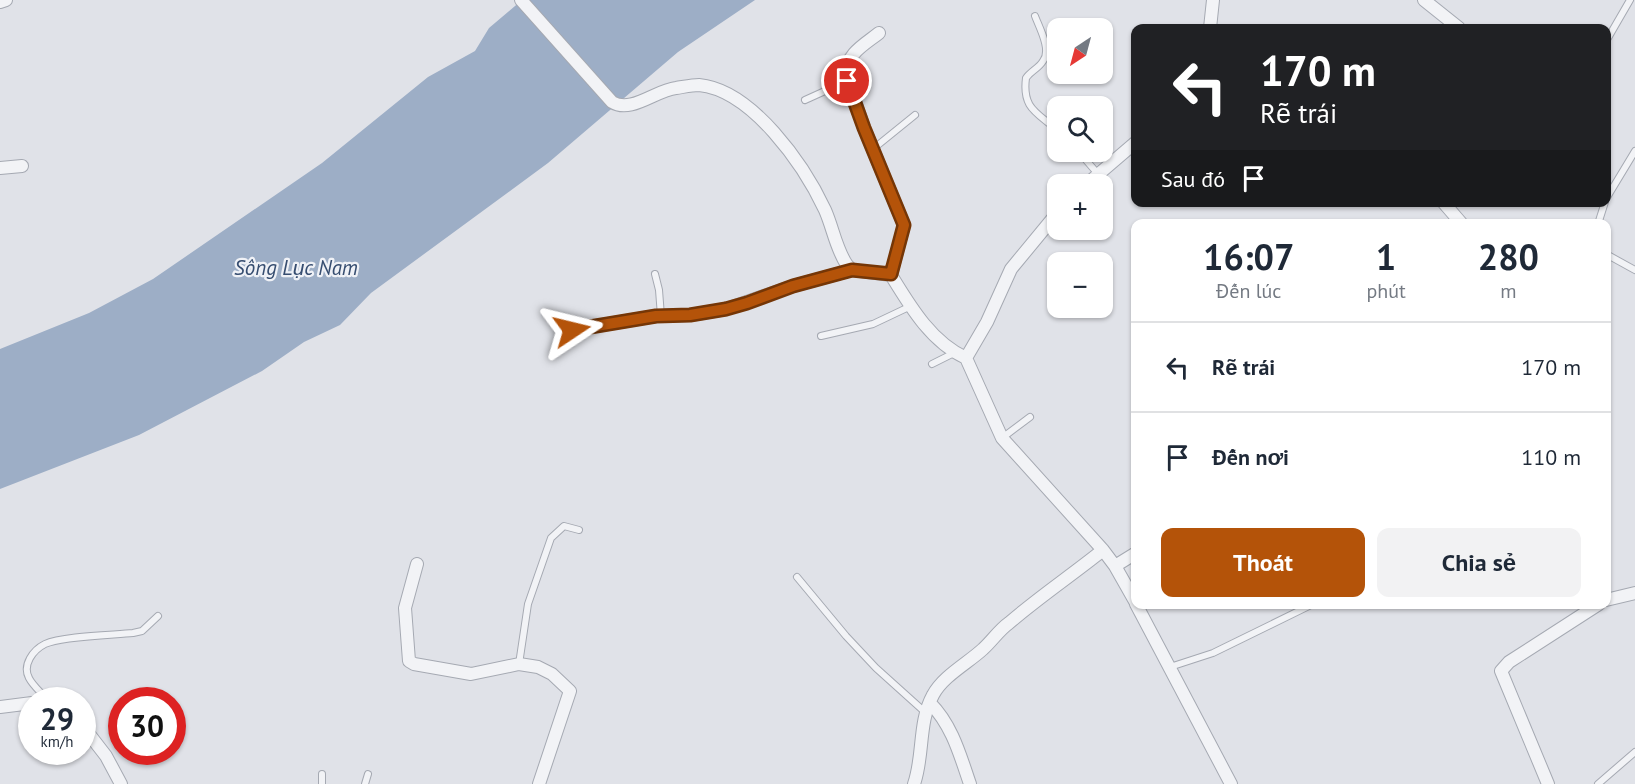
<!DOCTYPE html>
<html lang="vi">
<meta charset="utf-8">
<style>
:root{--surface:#fff;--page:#f2f2f3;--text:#1f2937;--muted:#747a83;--line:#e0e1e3;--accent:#b45309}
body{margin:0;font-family:"PT Sans",sans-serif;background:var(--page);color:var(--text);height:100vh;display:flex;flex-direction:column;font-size:22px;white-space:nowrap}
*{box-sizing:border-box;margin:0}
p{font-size:20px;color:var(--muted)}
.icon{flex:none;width:33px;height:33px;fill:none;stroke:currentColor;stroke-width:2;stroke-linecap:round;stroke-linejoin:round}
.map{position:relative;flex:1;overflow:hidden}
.side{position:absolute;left:1131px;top:219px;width:480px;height:390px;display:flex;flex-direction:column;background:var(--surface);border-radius:12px;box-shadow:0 2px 4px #0004}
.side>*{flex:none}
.guide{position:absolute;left:1131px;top:24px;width:480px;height:183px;border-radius:12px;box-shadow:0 2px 4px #0004;background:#202124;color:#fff;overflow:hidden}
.needle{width:39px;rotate:216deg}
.controls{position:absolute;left:1047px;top:18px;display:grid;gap:12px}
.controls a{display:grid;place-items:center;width:66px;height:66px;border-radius:12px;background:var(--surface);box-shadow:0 2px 4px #0004;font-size:30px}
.speed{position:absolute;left:18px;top:687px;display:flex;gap:12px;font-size:30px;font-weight:700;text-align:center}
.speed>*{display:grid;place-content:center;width:78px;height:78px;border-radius:50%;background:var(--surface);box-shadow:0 2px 4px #0004;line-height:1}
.speed small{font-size:15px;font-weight:400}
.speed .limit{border:9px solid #d22;background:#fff;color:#111}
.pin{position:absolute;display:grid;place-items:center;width:51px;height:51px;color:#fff;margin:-26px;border:3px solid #fff;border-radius:50%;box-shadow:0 2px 6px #0007}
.me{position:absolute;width:66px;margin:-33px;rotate:80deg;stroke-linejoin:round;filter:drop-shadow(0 0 4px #0008)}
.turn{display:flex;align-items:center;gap:21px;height:126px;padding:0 30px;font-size:27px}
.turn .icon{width:78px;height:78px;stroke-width:2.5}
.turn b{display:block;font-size:42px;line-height:51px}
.then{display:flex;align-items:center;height:57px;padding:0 30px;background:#0003;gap:12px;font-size:22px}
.eta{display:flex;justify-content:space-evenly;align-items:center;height:102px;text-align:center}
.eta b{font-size:36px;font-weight:700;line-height:42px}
.button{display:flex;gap:12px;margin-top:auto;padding:12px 30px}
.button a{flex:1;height:69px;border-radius:12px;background:var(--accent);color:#fff;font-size:24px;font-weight:700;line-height:69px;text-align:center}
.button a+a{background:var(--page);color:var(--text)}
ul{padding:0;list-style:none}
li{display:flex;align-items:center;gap:18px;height:90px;padding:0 30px;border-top:2px solid var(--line)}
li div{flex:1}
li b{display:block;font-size:22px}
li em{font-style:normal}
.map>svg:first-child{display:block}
.water{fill:#9daec6}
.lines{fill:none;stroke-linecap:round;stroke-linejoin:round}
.lane-casing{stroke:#a5a9b2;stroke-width:8}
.street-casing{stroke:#a5a9b2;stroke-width:14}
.lane{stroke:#f2f3f6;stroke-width:6}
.street{stroke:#f2f3f6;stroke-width:12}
.route-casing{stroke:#753606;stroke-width:15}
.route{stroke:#b45309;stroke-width:10}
.labels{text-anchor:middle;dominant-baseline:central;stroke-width:4.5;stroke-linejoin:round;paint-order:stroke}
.water-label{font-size:21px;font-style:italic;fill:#364d70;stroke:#eff1f6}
</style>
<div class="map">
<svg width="1635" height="784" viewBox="0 0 1635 784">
<rect width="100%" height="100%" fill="#e0e2e8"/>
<path class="water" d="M522 0H755L678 52 548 163 371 293 340 325 304 342 262 371 139 435 0 489V349L89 313 153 279 322 163 428 77 475 51 489 28Z"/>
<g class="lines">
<defs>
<path id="lane" d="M1035 16C1039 27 1052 50 1043 61 1039 68 1031 71 1026 78 1022 109 1037 112 1058 131
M1608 38 1630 0
M805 100 847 81
M873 149 915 115
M1079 152 1098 174
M1606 199 1635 151
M1598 224 1605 202
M1606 254 1635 270
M655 274 659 290 661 316
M821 336 873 324 911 306
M932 364 954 353
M1002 438 1030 417
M797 577 846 636 876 668 926 713
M519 664 528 604 551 538 564 526 579 530
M1170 667 1213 653 1313 604
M47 700C42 693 33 686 29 678 22 665 33 650 45 644 62 636 113 635 133 633L142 631 158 616
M322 774V784
M365 784 368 774
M1598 784 1635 752"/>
<path id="street" d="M521 0 612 102C631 114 656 90 676 88 683 87 692 85 699 85 752 90 804 165 825 210 833 228 836 249 847 265L852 270 891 275C910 306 931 342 966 358L1002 438 1103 550 1115 566 1136 603
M1424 0 1459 28
M0 2 6 0
M1210 28 1213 0
M879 33C864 45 847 53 846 74L864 128 904 225 891 275
M0 168 22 166
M1087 184 1136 142
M1443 202 1462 224
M572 330 656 316 691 315 726 309 793 286 852 270
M966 358 987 322 1011 269 1058 212
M417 564 405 608 409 661 414 664 471 674 519 664 538 667 552 674 570 691 539 784
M1115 566 1136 553
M1606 600 1635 593
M1136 604 1231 784
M46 700H49
M930 703C952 725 960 755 970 784
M0 707 32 703
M82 725 106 756 121 784
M914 784C924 756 918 722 933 695 943 676 968 663 983 649 992 641 999 630 1009 623 1039 597 1072 575 1103 550
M1548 784 1501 671 1509 662 1599 604"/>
</defs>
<use href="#lane" class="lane-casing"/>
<use href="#street" class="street-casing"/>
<use href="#lane" class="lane"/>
<use href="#street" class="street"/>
</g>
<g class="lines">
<defs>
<path id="route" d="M572 330 656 316 690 315 726 309 747 303 793 286 852 270 891 274 904 225 864 128 847 81"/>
</defs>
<use href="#route" class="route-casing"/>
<use href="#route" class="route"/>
</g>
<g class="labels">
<g class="water-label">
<text x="296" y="267">Sông Lục Nam</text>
</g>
</g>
</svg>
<div class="controls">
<a><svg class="needle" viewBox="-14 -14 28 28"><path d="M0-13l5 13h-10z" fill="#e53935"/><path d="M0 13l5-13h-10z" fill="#747a83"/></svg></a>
<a><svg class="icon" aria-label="search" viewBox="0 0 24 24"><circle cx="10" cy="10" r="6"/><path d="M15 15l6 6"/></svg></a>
<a>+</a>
<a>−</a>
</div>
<div class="speed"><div>29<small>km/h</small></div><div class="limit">30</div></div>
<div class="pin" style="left:847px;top:81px;background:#d93025"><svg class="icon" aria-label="arrive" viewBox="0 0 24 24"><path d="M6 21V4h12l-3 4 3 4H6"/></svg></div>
<svg class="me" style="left:572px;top:330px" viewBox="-20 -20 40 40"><path d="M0-17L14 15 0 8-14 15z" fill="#b45309" stroke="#fff" stroke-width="4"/></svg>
<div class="guide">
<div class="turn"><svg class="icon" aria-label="left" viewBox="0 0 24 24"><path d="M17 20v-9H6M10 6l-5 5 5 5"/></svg><div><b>170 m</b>Rẽ trái</div></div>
<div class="then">Sau đó<svg class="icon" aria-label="arrive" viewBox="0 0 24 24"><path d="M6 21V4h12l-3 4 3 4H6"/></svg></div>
</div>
<section class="side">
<div class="eta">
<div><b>16:07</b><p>Đến lúc</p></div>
<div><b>1</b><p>phút</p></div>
<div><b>280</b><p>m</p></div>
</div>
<ul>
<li><svg class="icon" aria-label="left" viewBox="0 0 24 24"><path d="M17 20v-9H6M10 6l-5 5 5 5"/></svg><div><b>Rẽ trái</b></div><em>170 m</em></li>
<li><svg class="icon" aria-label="arrive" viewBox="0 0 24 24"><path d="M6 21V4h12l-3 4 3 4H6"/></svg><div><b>Đến nơi</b></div><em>110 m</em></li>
</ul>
<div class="button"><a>Thoát</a><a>Chia sẻ</a></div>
</section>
</div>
